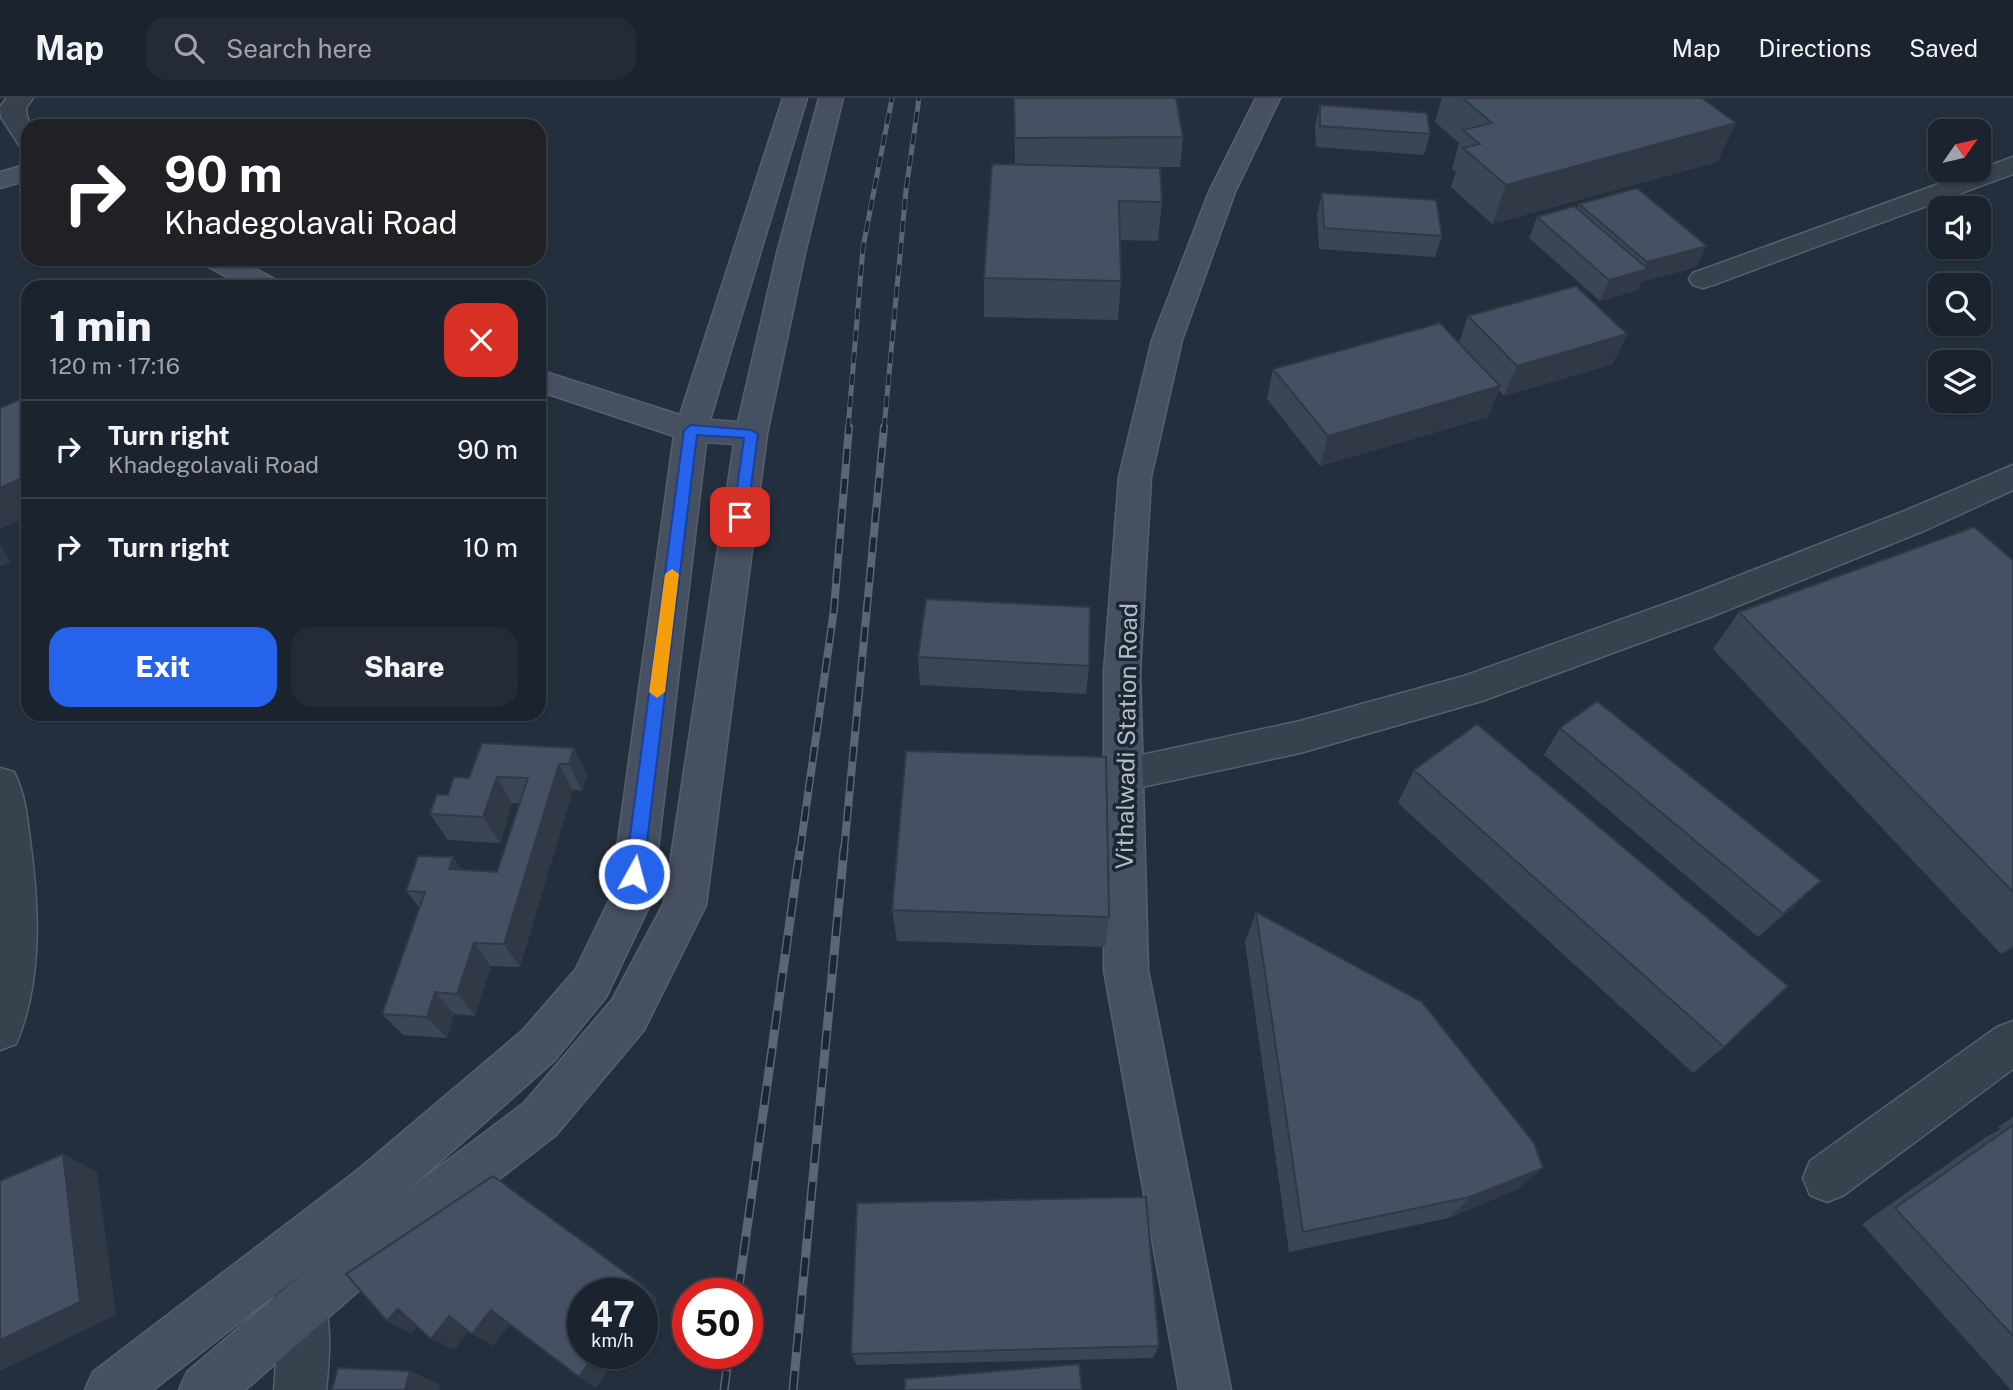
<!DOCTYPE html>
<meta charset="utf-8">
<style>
:root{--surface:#1b232e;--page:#242b36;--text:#f1f3f6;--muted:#a0a4aa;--line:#39404a;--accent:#2563eb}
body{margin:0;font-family:"Public Sans",sans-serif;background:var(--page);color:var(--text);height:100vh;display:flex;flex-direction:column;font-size:26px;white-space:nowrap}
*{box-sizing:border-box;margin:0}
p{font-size:23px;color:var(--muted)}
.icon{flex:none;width:38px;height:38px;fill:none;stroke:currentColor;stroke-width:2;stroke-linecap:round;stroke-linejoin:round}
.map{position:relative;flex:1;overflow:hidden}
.drawer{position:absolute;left:21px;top:182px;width:525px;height:441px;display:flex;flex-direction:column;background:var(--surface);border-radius:21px;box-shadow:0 2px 5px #0004,0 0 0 2px var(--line)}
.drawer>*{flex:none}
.hud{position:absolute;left:21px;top:21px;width:525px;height:147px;border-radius:21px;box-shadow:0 2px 5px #0004,0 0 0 2px var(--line);background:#202124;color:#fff;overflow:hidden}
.needle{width:46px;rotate:56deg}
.buttons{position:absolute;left:1928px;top:21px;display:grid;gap:14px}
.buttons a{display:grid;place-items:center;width:63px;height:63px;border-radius:14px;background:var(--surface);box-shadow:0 2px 5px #0004,0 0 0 2px var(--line);font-size:35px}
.speed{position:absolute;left:567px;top:1180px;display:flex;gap:14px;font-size:35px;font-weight:700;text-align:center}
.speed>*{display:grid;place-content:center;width:91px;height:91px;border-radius:50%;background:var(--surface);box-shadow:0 2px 5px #0004,0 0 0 2px var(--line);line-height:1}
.speed small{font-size:18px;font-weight:400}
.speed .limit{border:10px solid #d22;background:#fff;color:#111}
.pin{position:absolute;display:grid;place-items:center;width:60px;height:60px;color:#fff;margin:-30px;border-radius:14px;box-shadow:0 4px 10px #0006}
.me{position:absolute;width:77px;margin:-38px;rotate:7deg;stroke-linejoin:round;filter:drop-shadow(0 0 5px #0008)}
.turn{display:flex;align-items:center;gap:24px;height:147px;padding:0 28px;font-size:32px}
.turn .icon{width:91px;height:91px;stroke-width:2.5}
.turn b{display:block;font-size:49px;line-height:60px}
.round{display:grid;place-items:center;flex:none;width:74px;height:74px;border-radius:21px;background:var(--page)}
.overview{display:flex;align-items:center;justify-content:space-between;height:119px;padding:0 28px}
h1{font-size:42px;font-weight:800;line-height:52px}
.action{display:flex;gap:14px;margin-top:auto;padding:14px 28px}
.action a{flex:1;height:80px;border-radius:21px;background:var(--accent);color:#fff;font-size:28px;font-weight:800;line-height:80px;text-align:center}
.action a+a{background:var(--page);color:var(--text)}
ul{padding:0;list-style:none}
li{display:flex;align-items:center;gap:21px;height:98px;padding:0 28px;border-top:2px solid var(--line)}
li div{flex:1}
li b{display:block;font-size:26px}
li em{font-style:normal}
header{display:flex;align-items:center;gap:42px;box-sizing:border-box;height:98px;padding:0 35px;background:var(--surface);border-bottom:2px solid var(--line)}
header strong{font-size:33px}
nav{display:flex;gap:38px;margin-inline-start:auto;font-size:24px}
.search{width:490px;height:63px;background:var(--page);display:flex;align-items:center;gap:18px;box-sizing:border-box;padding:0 24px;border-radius:21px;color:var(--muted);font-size:26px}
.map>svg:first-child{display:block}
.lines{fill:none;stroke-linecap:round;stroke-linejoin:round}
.street-casing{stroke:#565f6c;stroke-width:3}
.secondary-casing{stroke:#565f6c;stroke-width:3}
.street{fill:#38414e;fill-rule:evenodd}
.secondary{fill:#465061;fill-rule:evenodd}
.rail-far2-casing{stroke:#5a6575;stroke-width:5}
.rail-far1-casing{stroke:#5a6575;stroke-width:8}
.rail-casing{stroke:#5a6575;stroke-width:9}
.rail-far2{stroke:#1d2633;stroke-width:3.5;stroke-dasharray:11;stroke-linecap:butt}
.rail-far1{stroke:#1d2633;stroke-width:5;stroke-dasharray:15;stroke-linecap:butt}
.rail{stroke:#1d2633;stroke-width:6;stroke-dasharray:19;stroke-linecap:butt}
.wall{fill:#3b4654}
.shaded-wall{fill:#303945}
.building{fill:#455162;stroke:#303945;stroke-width:2}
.route{fill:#2563eb;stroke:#184099;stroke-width:2}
.slow{fill:#f59e0b}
.labels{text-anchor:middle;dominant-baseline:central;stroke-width:7;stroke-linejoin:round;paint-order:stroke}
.street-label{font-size:24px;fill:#b4bcc9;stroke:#1d2633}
</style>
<header>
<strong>Map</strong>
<div class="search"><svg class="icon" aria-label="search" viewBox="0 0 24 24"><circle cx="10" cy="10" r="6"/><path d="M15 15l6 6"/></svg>Search here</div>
<nav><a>Map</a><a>Directions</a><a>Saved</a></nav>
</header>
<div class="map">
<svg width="2013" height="1292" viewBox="0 0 2013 1292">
<rect width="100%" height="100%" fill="#242f3e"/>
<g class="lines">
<defs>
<path id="street" d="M7 0H33L26 10 27 19 32 28H28V50L19 47 1 19 0 9Z
M2013 59V76L1713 187 1703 190 1693 187 1689 181 1693 175Z
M2013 367V392L1926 432 1713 518 1482 603 1300 655 1123 693 1109 689 1103 677 1109 665 1123 661 1300 623 1464 578 1687 498 1902 414Z
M0 670 14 674C25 696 27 718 30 742 39 808 43 883 16 946L0 952Z
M2013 923V971L1844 1097 1827 1104 1810 1097 1803 1080 1810 1063 1997 929Z
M297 1165 315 1172C332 1213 331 1249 326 1292H274L279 1228 272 1190 279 1172Z"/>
<path id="secondary" d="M783 0H807L710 322 738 324 777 155 819 0H843L805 155 767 336 706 807 644 932 556 1037 388 1167 245 1292H179L187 1274 308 1171 153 1292H85L93 1274 359 1071 522 933 576 871 610 801 674 338 539 293V272L680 317ZM706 344 734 346 664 805 612 902 524 1005 407 1093 554 963 606 899 652 802Z
M1256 0H1280L1235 94 1182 242 1151 379 1140 574 1148 872 1231 1292H1179L1104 872V574L1119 379 1152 242 1209 94Z
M28 66V82L0 90V74Z
M201 161H237L278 183 282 189H246L205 167Z"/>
</defs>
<use href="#street" class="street-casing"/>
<use href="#secondary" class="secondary-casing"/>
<use href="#street" class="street"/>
<use href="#secondary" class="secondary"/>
<defs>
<path id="rail-far2" d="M848 331 863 149 892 0
M884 331 906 92 919 0"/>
<path id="rail-far1" d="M800 753 834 511 849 329
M844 753 884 329"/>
<path id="rail" d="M738 1195 800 751
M724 1292 729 1255
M793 1292 844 751"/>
</defs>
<use href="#rail-far2" class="rail-far2-casing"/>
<use href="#rail-far1" class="rail-far1-casing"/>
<use href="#rail" class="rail-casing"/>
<use href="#rail-far2" class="rail-far2"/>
<use href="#rail-far1" class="rail-far1"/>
<use href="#rail" class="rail"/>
</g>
<path class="wall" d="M1014 0 1183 39 1180 69H1132L1162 104 1158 143 1120 142 1121 183 1118 222 984 219V180L1015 67Z
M1442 0H1702L1736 25 1717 64 1492 126 1451 89 1456 74 1452 71 1459 45 1435 24Z
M1320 7 1430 36 1424 57 1316 49 1315 28Z
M1322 95 1442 138 1435 159 1319 151 1317 116Z
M1579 106 1696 169 1641 184 1638 192 1600 203 1529 140 1537 119 1577 111Z
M1468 218 1627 236 1613 266 1504 298 1499 292 1488 319 1320 368 1267 301 1273 271 1459 245Z
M2013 462V850L2001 856 1713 551 1739 514Z
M918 559 1089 568 1086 596 920 587Z
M1560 630 1795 808 1758 839 1544 657Z
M574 650 587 677 582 693 573 692 520 869 491 868 475 918 454 916 447 940 403 937 382 916 420 810 406 793 462 772 497 774 519 705H512L500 745 448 742 430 716 448 697 469 680Z
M1414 672 1724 949 1693 975 1398 705Z
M892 812 1109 819 1105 849 897 843Z
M1256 814 1518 1091 1449 1120 1289 1154 1245 844Z
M2013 1019V1292H2011L1862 1126 1986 1039 2001 1031 1998 1029Z
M1159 1248 1153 1260 857 1267 851 1256Z"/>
<path class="shaded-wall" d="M1736 25 1717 64 1492 126 1506 87Z
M1707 148 1696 169 1641 184 1638 192 1600 203 1609 182 1643 172 1647 164Z
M1627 236 1613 266 1504 298 1517 268Z
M1500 288 1488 319 1320 368 1328 338Z
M28 377V419L0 431V390Z
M0 446 11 464 0 469Z
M574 650 587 677 582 693 569 666Z
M559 666 573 692 520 869 504 846Z
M497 679 512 705 500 745 483 719Z
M453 759 470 784 449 771Z
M1821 783 1795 808 1758 839 1783 816Z
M474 845 491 868 475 918 457 896Z
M2013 848V850L2001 856Z
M435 894 454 916 447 940 427 919Z
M63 1056 97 1074 116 1217 0 1273V1242Z
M1543 1070 1518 1091 1449 1120 1470 1099Z
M644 1188 658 1201 642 1224V1195H639Z
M398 1211 422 1224 411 1236 387 1223Z
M491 1212 511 1225 493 1248 472 1236Z
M449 1218 471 1231 454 1252 431 1241Z
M596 1255H620L596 1290 579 1279Z
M410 1273 440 1286 439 1292H405Z"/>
<path class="building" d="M1014 0H1176L1183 39 1015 40Z
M1463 0H1702L1736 25 1506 87 1463 50 1480 46 1463 32 1492 25Z
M1320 7 1427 15 1430 36 1320 28Z
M992 66 1160 70 1162 104 1119 103 1121 183 984 180Z
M1637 90 1707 148 1647 164 1579 106Z
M1322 95 1436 102 1442 138 1324 130Z
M1574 108 1648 171 1609 182 1537 119Z
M1576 188 1627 236 1517 268 1468 218Z
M1440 225 1500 288 1328 338 1273 271Z
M24 300 28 306V377L0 390V310Z
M1974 429 2013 462V794L1739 514Z
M926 501 1090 509 1089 568 918 559Z
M1597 603 1821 783 1783 816 1560 630Z
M1477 626 1788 888 1724 949 1414 672Z
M482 645 574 650 569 666H559L504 846 474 845 457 896 435 894 427 919 382 916 425 794 406 793 418 758 453 759 449 771 497 774 528 680 497 679 483 719 430 716 437 696 448 697 454 679 469 680Z
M906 653 1106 659 1109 819 892 812Z
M1256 814 1422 904 1534 1045 1543 1070 1470 1099 1303 1134Z
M2013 1027V1238L1895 1110Z
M63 1056 80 1204 0 1242V1083Z
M493 1078 644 1188 639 1195H583V1255H596L579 1279 491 1212 472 1236 449 1218 431 1241 398 1211 387 1223 346 1176Z
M1146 1099 1159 1248 851 1256 857 1105Z
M1079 1266 1082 1292H905V1281Z
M338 1270 410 1273 405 1292H332Z"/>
<path class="route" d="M691 327 751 332 758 336 747 419 740 424 733 419 744 340 697 337 643 776 640 781 634 783 628 781 625 776 684 332Z"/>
<path class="slow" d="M672 471 679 476 665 594 657 600 649 594 665 476Z"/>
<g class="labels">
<g class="street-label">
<text transform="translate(1126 638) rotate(-89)">Vithalwadi Station Road</text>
</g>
</g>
</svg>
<div class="buttons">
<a><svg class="needle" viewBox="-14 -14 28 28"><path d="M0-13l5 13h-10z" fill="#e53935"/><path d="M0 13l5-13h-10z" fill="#a0a4aa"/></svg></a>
<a><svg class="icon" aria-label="sound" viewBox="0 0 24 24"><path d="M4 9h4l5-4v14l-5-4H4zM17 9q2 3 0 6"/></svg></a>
<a><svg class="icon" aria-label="search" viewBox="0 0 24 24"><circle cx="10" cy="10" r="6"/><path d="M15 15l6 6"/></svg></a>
<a><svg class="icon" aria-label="layers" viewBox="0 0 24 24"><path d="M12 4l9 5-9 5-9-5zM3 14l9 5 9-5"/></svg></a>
</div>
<div class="speed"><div>47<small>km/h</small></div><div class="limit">50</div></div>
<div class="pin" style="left:740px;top:419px;background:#d93025"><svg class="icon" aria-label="arrive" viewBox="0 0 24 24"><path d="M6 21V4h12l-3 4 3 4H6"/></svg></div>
<svg class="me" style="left:634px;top:776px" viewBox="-20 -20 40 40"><circle r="17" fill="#2563eb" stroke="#fff" stroke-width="3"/><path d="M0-11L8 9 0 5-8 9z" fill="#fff"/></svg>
<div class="hud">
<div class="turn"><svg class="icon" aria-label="right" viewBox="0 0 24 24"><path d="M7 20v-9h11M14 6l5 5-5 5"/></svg><div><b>90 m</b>Khadegolavali Road</div></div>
</div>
<section class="drawer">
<div class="overview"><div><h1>1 min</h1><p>120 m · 17:16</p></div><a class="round" style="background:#d93025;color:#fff"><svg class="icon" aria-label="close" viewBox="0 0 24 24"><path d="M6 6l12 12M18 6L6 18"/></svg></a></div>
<ul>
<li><svg class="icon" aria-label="right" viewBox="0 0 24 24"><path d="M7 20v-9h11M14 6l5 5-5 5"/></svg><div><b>Turn right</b><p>Khadegolavali Road</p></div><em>90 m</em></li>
<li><svg class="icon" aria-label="right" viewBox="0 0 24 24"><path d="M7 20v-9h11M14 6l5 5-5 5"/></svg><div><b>Turn right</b></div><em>10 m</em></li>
</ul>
<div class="action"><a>Exit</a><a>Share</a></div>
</section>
</div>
